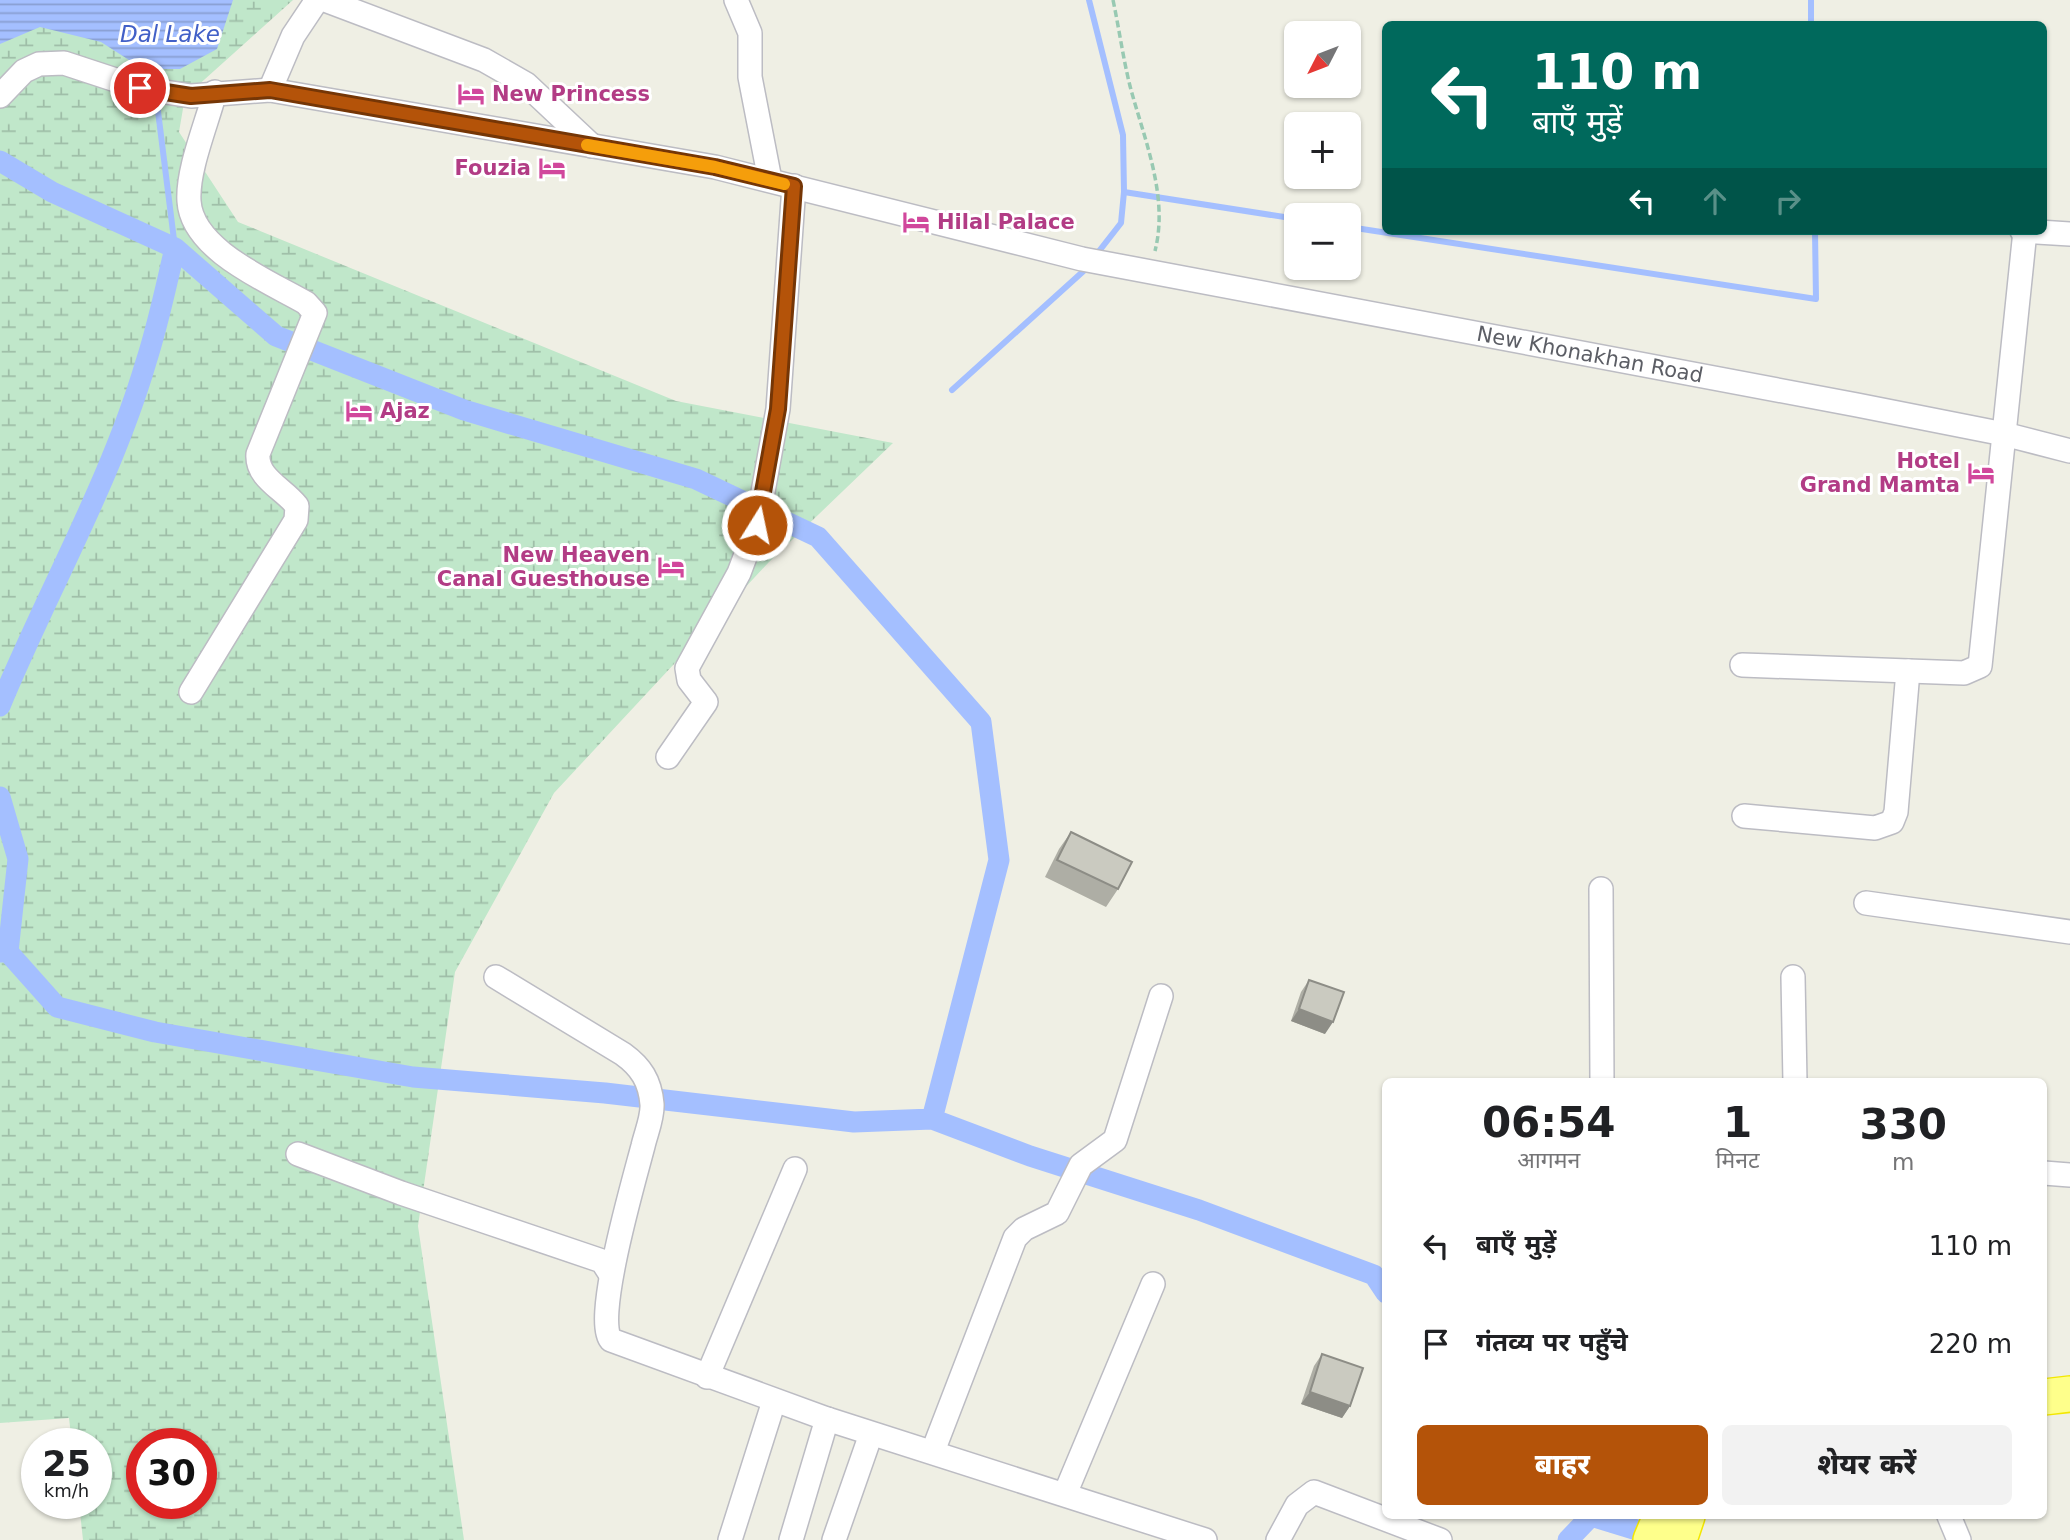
<!DOCTYPE html>
<html lang="hi">
<meta charset="utf-8">
<style>
:root{--surface:#fff;--page:#f2f2f2;--text:#202124;--muted:#757577;--accent:#b45309}
body{margin:0;font-family:"DejaVu Sans","Noto Sans Devanagari",sans-serif;background:var(--page);color:var(--text);height:100vh;display:flex;flex-direction:column;font-size:26px;white-space:nowrap}
*{box-sizing:border-box;margin:0}
p{font-size:23px;color:var(--muted)}
.icon{flex:none;width:38px;height:38px;fill:none;stroke:currentColor;stroke-width:2;stroke-linecap:round;stroke-linejoin:round}
.map{position:relative;flex:1;overflow:hidden}
.side{position:absolute;left:1382px;top:1078px;width:665px;height:441px;display:flex;flex-direction:column;background:var(--surface);border-radius:10px;box-shadow:0 2px 5px #0004}
.side>*{flex:none}
.top-card{position:absolute;left:1382px;top:21px;width:665px;height:214px;border-radius:10px;box-shadow:0 2px 5px #0004;background:#00695c;color:#fff;overflow:hidden}
.needle{width:46px;rotate:228deg}
.tools{position:absolute;left:1284px;top:21px;display:grid;gap:14px}
.tools a{display:grid;place-items:center;width:77px;height:77px;border-radius:10px;background:var(--surface);box-shadow:0 2px 5px #0004;font-size:35px}
.speed{position:absolute;left:21px;top:1428px;display:flex;gap:14px;font-size:35px;font-weight:700;text-align:center}
.speed>*{display:grid;place-content:center;width:91px;height:91px;border-radius:50%;background:var(--surface);box-shadow:0 2px 5px #0004;line-height:1}
.speed small{font-size:18px;font-weight:400}
.speed .limit{border:10px solid #d22;background:#fff;color:#111}
.pin{position:absolute;display:grid;place-items:center;width:60px;height:60px;color:#fff;margin:-30px;border:4px solid #fff;border-radius:50%;box-shadow:0 2px 7px #0007}
.me{position:absolute;width:77px;margin:-38px;rotate:10deg;stroke-linejoin:round;filter:drop-shadow(0 0 5px #0008)}
.turn{display:flex;align-items:center;gap:24px;height:147px;padding:0 35px;font-size:32px}
.turn .icon{width:91px;height:91px;stroke-width:2.5}
.turn b{display:block;font-size:49px;line-height:60px}
.lanes{display:flex;align-items:center;height:66px;padding:0 35px;background:#0003;justify-content:center;gap:35px;direction:ltr}
.lanes .off{opacity:.35}
.eta{display:flex;justify-content:space-evenly;align-items:center;height:119px;text-align:center}
.eta b{font-size:42px;font-weight:800;line-height:49px}
.cta{display:flex;gap:14px;margin-top:auto;padding:14px 35px}
.cta a{flex:1;height:80px;border-radius:10px;background:var(--accent);color:#fff;font-size:28px;font-weight:800;line-height:80px;text-align:center}
.cta a+a{background:var(--page);color:var(--text)}
ul{padding:0;list-style:none}
li{display:flex;align-items:center;gap:21px;height:98px;padding:0 35px}
li div{flex:1}
li b{display:block;font-size:26px}
li em{font-style:normal}
.map>svg:first-child{display:block}
.wetland{fill:url(#wetland-marsh);fill-rule:evenodd}
.water{fill:url(#water-rules)}
.lines{fill:none;stroke-linecap:round;stroke-linejoin:round}
.stream{stroke:#a4bfff;stroke-width:6}
.canal{stroke:#a4bfff;stroke-width:21}
.minor-casing{stroke:#bcbcc3;stroke-width:26}
.highway-casing{stroke:#f3e700;stroke-width:38}
.path{stroke:#98c9b2;stroke-width:3.5;stroke-dasharray:7 3.5;stroke-linecap:butt}
.minor{stroke:#fff;stroke-width:23}
.highway{stroke:#feff8b;stroke-width:35}
.wall{fill:#aeaea5}
.shaded-wall{fill:#8d8d86}
.building{fill:#cacac0;stroke:#8d8d86;stroke-width:2}
.route-casing{stroke:#753606;stroke-width:18}
.route{stroke:#b45309;stroke-width:12}
.slow{stroke:#f59e0b;stroke-width:12}
.labels{text-anchor:middle;dominant-baseline:central;stroke-width:6;stroke-linejoin:round;paint-order:stroke}
.hotel-label{font-size:21px;font-weight:bold;fill:#b23c85;stroke:#fff;text-anchor:start}
.street-label{font-size:21px;fill:#5c5e65;stroke:#fff}
.water-label{font-size:23px;font-style:italic;fill:#4260c7;stroke:#fff}
</style>
<div class="map">
<svg width="2070" height="1540" viewBox="0 0 2070 1540">
<defs>
<pattern id="wetland-marsh" width="20" height="14" patternUnits="userSpaceOnUse" patternTransform="scale(1.75)"><rect width="20" height="14" fill="#c0e7ca"/><path d="M1 5h8M5 5V1M11 12h8M15 12V8" fill="none" stroke="#9fbea8"/></pattern>
<pattern id="water-rules" width="6" height="5" patternUnits="userSpaceOnUse" patternTransform="scale(1.75)"><rect width="6" height="5" fill="#a4bfff"/><path d="M0 2.5h6" fill="none" stroke="#899ed2"/></pattern>
</defs>
<rect width="100%" height="100%" fill="#efefe4"/>
<path class="wetland" d="M0 0H293L185 97 179 132 238 222 676 401 893 443 769 562 554 793 455 972 418 1226 464 1540H83L79 1503H96V1444H72L69 1418 0 1423ZM142 1444H201V1503H142Z"/>
<path class="water" d="M0 0H233L217 49 180 69H143L101 42 40 27 0 44Z"/>
<g class="lines">
<path class="stream" d="M1089 0 1123 135 1124 192 1121 223 1096 255
M1811 0V24
M152 63 175 248
M1124 192 1297 219
M1349 227 1816 299 1815 231
M952 390 1088 267"/>
<path class="canal" d="M0 161 52 192 175 248 276 336 464 410 696 479 818 537 981 722 999 860 932 1119
M0 706C47 592 111 481 146 362 158 325 166 286 175 248
M0 797 18 859 8 952
M0 952H8L57 1007 155 1032 413 1077 605 1093 854 1122 932 1119 1030 1156 1199 1210 1374 1275 1386 1293
M1591 1516 1663 1538
M1568 1540 1591 1516"/>
<defs>
<g id="minor">
<path d="M325 0 484 60 526 84 592 146"/>
<path d="M736 0 750 33V77L770 180"/>
<path d="M270 90 293 36 317 0"/>
<path id="s1" d="M0 96 24 71 39 64 64 63 140 88 191 96 270 90 715 167 1082 259 1857 405 2004 434 2070 451"/>
<path d="M2022 231 2070 234"/>
<path d="M1742 665 1964 673 1980 666 2025 231"/>
<path d="M191 692 296 520 297 506C284 489 256 478 258 454L315 313 306 303C268 281 192 250 189 201 187 170 207 123 215 92"/>
<path d="M668 757 706 702 689 680 687 668 739 573 757 525 778 409 794 186"/>
<path d="M1744 816 1875 828 1892 822 1896 812 1908 671"/>
<path d="M1601 889 1602 1082"/>
<path d="M1866 903 2070 932"/>
<path d="M496 977 623 1054C641 1067 650 1081 652 1104 653 1117 646 1133 643 1146 635 1177 593 1320 611 1340L827 1419 1205 1540"/>
<path d="M1793 977 1795 1082"/>
<path d="M298 1154 401 1193 602 1261 611 1275"/>
<path d="M2044 1173 2070 1175"/>
<path d="M707 1377 795 1169"/>
<path d="M933 1451 1015 1238 1024 1229 1057 1213 1081 1165 1115 1140 1161 996"/>
<path d="M1065 1494 1153 1284"/>
<path d="M1949 1516 1959 1540"/>
<path d="M730 1540 774 1401"/>
<path d="M791 1540 827 1419"/>
<path d="M834 1540 871 1434"/>
<path d="M1278 1540 1297 1505 1314 1492 1440 1540"/>
</g>
<path id="highway" d="M2044 1397 2070 1394
M1651 1540 1661 1516
M1679 1540 1687 1516"/>
</defs>
<use href="#minor" class="minor-casing"/>
<use href="#highway" class="highway-casing"/>
<path class="path" d="M1113 0C1119 28 1123 58 1130 86 1144 139 1169 196 1155 251"/>
<use href="#minor" class="minor"/>
<use href="#highway" class="highway"/>
</g>
<path class="wall" d="M1071 832 1118 889 1106 907 1045 877 1059 849Z
M1309 980 1325 1034 1291 1021 1301 992Z
M1322 1354 1350 1406 1342 1418 1301 1404 1314 1366Z"/>
<path class="shaded-wall" d="M1299 1009 1333 1022 1325 1034 1291 1021Z
M1310 1392 1350 1406 1342 1418 1301 1404Z"/>
<path class="building" d="M1071 832 1132 862 1118 889 1057 860Z
M1309 980 1344 992 1333 1022 1299 1009Z
M1322 1354 1363 1368 1350 1406 1310 1392Z"/>
<g class="lines">
<defs>
<path id="route" d="M140 88 191 96 270 90 715 167 794 186 778 409 757 525"/>
</defs>
<use href="#route" class="route-casing"/>
<use href="#route" class="route"/>
<path class="slow" d="M587 145 715 167 784 184"/>
</g>
<defs>
<symbol id="hotel-bare" viewBox="-9 -9 18 18"><path d="M-6-4.5h1.5V1H6V5H4.5V3h-9V5H-6ZM-4 0a1.8 1.8 0 1 1 3.6 0ZM.5 0V-2.5h3Q6-2.5 6 0Z" fill="#d1479c" stroke="#fff" stroke-width="2.5" paint-order="stroke"/></symbol>
</defs>
<g fill-rule="evenodd">
<use href="#hotel-bare" x="452" y="75" width="38" height="38"/>
<use href="#hotel-bare" x="533" y="149" width="38" height="38"/>
<use href="#hotel-bare" x="897" y="203" width="38" height="38"/>
<use href="#hotel-bare" x="340" y="392" width="38" height="38"/>
<use href="#hotel-bare" x="1962" y="454" width="38" height="38"/>
<use href="#hotel-bare" x="652" y="548" width="38" height="38"/>
</g>
<g class="labels">
<g class="hotel-label">
<text x="492" y="94">New Princess</text>
<text x="531" y="168" text-anchor="end">Fouzia</text>
<text x="937" y="222">Hilal Palace</text>
<text x="380" y="411">Ajaz</text>
<text x="1960" y="461" text-anchor="end">Hotel<tspan x="1960" dy="24">Grand Mamta</tspan></text>
<text x="650" y="555" text-anchor="end">New Heaven<tspan x="650" dy="24">Canal Guesthouse</tspan></text>
</g>
<g class="street-label">
<text stroke="none"><textPath href="#s1" startOffset="1634">New Khonakhan Road</textPath></text>
</g>
<g class="water-label">
<text x="170" y="34">Dal Lake</text>
</g>
</g>
</svg>
<div class="tools">
<a><svg class="needle" viewBox="-14 -14 28 28"><path d="M0-13l5 13h-10z" fill="#e53935"/><path d="M0 13l5-13h-10z" fill="#757577"/></svg></a>
<a>+</a>
<a>−</a>
</div>
<div class="speed"><div>25<small>km/h</small></div><div class="limit">30</div></div>
<div class="pin" style="left:140px;top:88px;background:#d93025"><svg class="icon" aria-label="arrive" viewBox="0 0 24 24"><path d="M6 21V4h12l-3 4 3 4H6"/></svg></div>
<svg class="me" style="left:757px;top:525px" viewBox="-20 -20 40 40"><circle r="17" fill="#b45309" stroke="#fff" stroke-width="3"/><path d="M0-11L8 9 0 5-8 9z" fill="#fff"/></svg>
<div class="top-card">
<div class="turn"><svg class="icon" aria-label="left" viewBox="0 0 24 24"><path d="M17 20v-9H6M10 6l-5 5 5 5"/></svg><div><b>110 m</b>बाएँ मुड़ें</div></div>
<div class="lanes"><svg class="icon" aria-label="left" viewBox="0 0 24 24"><path d="M17 20v-9H6M10 6l-5 5 5 5"/></svg><svg class="icon off" aria-label="ahead" viewBox="0 0 24 24"><path d="M12 20V5M6 11l6-6 6 6"/></svg><svg class="icon off" aria-label="right" viewBox="0 0 24 24"><path d="M7 20v-9h11M14 6l5 5-5 5"/></svg></div>
</div>
<section class="side">
<div class="eta">
<div><b>06:54</b><p>आगमन</p></div>
<div><b>1</b><p>मिनट</p></div>
<div><b>330</b><p>m</p></div>
</div>
<ul>
<li><svg class="icon" aria-label="left" viewBox="0 0 24 24"><path d="M17 20v-9H6M10 6l-5 5 5 5"/></svg><div><b>बाएँ मुड़ें</b></div><em>110 m</em></li>
<li><svg class="icon" aria-label="arrive" viewBox="0 0 24 24"><path d="M6 21V4h12l-3 4 3 4H6"/></svg><div><b>गंतव्य पर पहुँचे</b></div><em>220 m</em></li>
</ul>
<div class="cta"><a>बाहर</a><a>शेयर करें</a></div>
</section>
</div>
